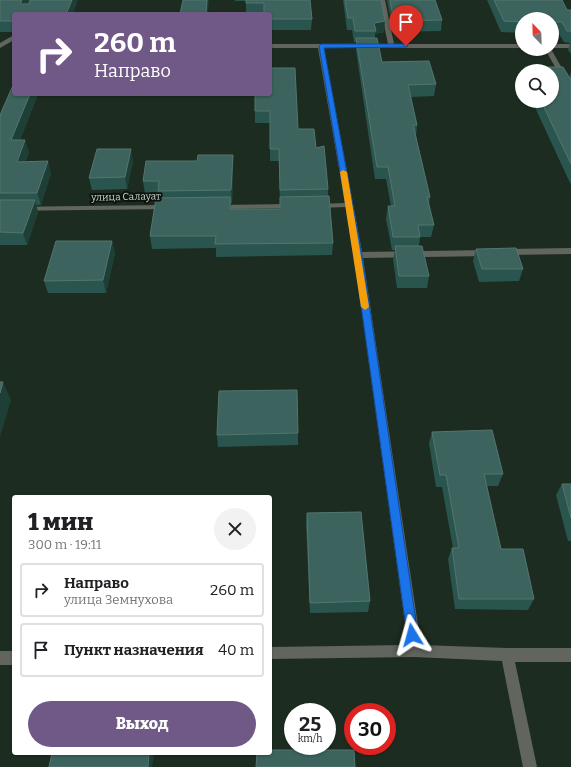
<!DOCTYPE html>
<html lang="ru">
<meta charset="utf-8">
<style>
:root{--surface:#fff;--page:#f2f2f2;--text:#202124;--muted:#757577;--line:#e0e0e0;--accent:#705986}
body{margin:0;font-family:Bitter,serif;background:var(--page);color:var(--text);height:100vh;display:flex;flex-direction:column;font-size:15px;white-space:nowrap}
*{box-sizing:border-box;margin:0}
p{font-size:13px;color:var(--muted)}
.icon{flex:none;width:22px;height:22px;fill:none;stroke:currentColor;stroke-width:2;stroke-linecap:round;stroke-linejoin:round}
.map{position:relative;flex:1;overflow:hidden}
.side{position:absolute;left:12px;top:495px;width:260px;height:260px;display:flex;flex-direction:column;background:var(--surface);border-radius:4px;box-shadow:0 1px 3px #0004}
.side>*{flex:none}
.banner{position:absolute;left:12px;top:12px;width:260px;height:84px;border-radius:4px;box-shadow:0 1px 3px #0004;background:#705986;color:#fff;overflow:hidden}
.needle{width:26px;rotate:337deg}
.fabs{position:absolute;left:515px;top:12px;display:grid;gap:8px}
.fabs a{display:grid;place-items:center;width:44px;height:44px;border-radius:50%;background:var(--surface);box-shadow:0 1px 3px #0004;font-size:20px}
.speed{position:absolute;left:284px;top:703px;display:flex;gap:8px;font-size:20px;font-weight:700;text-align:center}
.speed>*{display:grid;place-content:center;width:52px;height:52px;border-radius:50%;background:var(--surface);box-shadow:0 1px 3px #0004;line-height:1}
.speed small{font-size:10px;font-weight:400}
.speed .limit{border:6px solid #d22;background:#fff;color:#111}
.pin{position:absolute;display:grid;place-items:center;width:34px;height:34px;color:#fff;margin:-41px -17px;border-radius:50% 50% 50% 0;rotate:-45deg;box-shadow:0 0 4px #0007}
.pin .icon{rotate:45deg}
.me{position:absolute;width:44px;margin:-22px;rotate:352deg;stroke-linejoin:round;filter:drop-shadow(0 0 3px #0008)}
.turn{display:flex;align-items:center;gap:14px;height:84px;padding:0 16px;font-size:18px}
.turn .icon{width:52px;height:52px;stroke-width:2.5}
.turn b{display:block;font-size:28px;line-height:34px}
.round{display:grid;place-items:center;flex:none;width:42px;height:42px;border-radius:21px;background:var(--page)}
.overview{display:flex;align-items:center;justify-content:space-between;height:68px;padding:0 16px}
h1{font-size:24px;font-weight:800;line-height:30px}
.primary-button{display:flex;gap:8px;margin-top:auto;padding:8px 16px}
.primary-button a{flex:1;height:46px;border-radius:24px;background:var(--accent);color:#fff;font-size:16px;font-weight:800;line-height:46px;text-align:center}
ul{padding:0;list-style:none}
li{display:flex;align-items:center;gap:12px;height:54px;margin:0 8px 6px;padding:0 8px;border:2px solid var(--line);border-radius:4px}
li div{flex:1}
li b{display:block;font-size:15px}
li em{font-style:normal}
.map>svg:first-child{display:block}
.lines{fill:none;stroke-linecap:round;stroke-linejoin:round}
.minor{fill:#62655d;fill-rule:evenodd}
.wall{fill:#2a554f}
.shaded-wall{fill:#1e3f36}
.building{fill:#3c635d;stroke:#53766f}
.route{fill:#1a73e8;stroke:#114b97}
.slow{fill:#f59e0b}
.labels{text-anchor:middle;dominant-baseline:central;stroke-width:4;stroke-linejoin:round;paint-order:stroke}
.far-street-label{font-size:10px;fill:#cfd9d1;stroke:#0c120d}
</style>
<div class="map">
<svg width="571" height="767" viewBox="0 0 571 767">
<rect width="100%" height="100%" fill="#1d2c20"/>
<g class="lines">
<path class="minor" d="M379 0H385L394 44H522V48H324L362 252 489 250 493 253 489 256 363 258 421 645 507 648H571V662H515L537 767H523L502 661 415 657 270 659V647L408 645 354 255 346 207 317 208 313 206 317 204 345 203 318 48H270V44H388Z
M14 35V40L0 48V43Z
M552 44H571V48H552Z
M545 49H551L571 84V92L568 90Z
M293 204H296V208L217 209 213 207 217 205Z
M167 205 171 207 170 209 0 211V207Z
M571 248V254L505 255 501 252 505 249Z
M0 651H14V665H0Z"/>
</g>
<path class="wall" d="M0 0 14 14V32H0Z
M235 0H310L312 19 311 30H270V14H246V1H235Z
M343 0H381L384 32 375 34V38L382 62 436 84 434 96 411 97 417 125 416 136 430 197 429 205 434 225 431 237H420L419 246 429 276 427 288H397L393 259 395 250H392L386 219 388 206H391L386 179H375L356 50V42H354L352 30H347Z
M387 0H435L442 20 441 31 393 32Z
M487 0H562L567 10H571V54L568 50 570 43 564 42 559 34 552 33V19H522V33L501 32Z
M525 67H563L569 78 571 72V185L532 101H552V71H524Z
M14 94H38L20 140 29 152 25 162 51 173 41 205H36L38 212 27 245H0V115Z
M255 94 298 129 316 148 328 189V196L333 243 332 255 216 257V248L152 249 150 236 159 198 158 194H145L143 181 197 161 233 155V167L232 203H231V209H280L279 161H270V123H255Z
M133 161 127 189 92 190 89 178Z
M112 241 115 253 106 293H48L44 281Z
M476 249 523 269 519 281 479 282 473 261Z
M432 432 503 474 498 486H487L501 549 534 599 528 610 455 609 448 559 452 548H453L442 487H436L429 443Z
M298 433V445L218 447 217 435Z
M562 484H571V541H568L556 495Z
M307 513 370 601 368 612 310 613 306 524Z"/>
<path class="shaded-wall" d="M22 0H30L24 14 20 4Z
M72 0H78L73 14H66Z
M207 0H209L208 14H206Z
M385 21 384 32 375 34 376 31 374 23Z
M30 94H38L15 152 11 140Z
M25 140 29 152 21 174 17 162Z
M131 149 133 161 127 189 125 177Z
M233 155V167L232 203 231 190Z
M48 161 51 173 41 205 37 193Z
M35 200 38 212 27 245 23 233Z
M112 241 115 253 106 293 103 280Z
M3 382 11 400 0 437V393Z
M149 753H153L154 754 152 767H148Z"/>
<path class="building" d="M0 0H22L20 4H29L30 0H72L66 14H14V21H0Z
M183 0H207L206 14H180Z
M246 0H310L312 19H270V14H264V3H246Z
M345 0H381L385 21 374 23 376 31H355L353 18H348Z
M390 0H435L442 20 394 21Z
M494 0H562L567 10H571V31H567L562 22H552V19H522V22L504 21Z
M356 38H377L382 62 429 61 436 84 408 85 417 125H413L430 197H427L434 225H418L420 237H393L388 206H395L388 167H377Z
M525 67H563L571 80V164L541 101H552V71H527Z
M270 68H295L298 129H314L316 148 324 146 328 189 280 190 279 149H270V111H255V94H270Z
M14 83V94H30L11 140H25L17 162 48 161 37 193H0V115Z
M97 149H131L125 177 89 178Z
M198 155H233L231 190 158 191 159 181H143L146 161H197Z
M329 196 333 243 215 244 216 236H150L156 198 230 197V209H280V197Z
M0 200H35L23 233 0 232Z
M56 241H112L103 280 44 281Z
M395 246H422L429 276H399Z
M516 248 523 269H482L476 249Z
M0 382H3L0 393Z
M297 390 298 433 217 435 219 391Z
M492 430 503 474H484L501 549H523L534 599H459L452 548H459L446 475H440L432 432Z
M562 484H571V518Z
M361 512 370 601 310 603 307 513Z
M270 750H354L355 767H256L257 753H270Z
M52 753H149L148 767H49Z"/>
<path class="route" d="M321 44H406L408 46 406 47 324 48 362 255 418 635 417 639 412 641 408 639 407 635 354 255 319 46Z"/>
<path class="slow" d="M343 170 347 172 369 307 365 310 361 307 340 172Z"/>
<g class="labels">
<g class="far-street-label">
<text transform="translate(126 197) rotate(-1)">улица Салауат</text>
</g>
</g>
</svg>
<div class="fabs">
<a><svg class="needle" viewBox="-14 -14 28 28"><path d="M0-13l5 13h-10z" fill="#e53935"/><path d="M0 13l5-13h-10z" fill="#757577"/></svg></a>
<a><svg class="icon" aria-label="search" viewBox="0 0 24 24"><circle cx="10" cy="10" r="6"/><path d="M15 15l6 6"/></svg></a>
</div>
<div class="speed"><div>25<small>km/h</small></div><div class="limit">30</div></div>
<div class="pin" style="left:406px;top:46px;background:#d93025"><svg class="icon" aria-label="arrive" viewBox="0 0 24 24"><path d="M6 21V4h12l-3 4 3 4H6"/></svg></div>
<svg class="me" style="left:412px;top:635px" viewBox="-20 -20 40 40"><path d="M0-17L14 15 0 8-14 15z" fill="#1a73e8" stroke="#fff" stroke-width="4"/></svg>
<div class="banner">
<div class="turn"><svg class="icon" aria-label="right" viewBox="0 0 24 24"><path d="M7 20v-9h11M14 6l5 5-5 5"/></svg><div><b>260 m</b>Направо</div></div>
</div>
<section class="side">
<div class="overview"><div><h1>1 мин</h1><p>300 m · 19:11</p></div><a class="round"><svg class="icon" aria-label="close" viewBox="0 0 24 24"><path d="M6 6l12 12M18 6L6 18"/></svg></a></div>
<ul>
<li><svg class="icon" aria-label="right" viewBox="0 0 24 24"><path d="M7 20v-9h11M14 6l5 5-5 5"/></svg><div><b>Направо</b><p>улица Земнухова</p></div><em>260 m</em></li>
<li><svg class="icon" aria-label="arrive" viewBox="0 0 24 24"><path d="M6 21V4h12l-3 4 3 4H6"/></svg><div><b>Пункт назначения</b></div><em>40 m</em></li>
</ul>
<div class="primary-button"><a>Выход</a></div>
</section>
</div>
